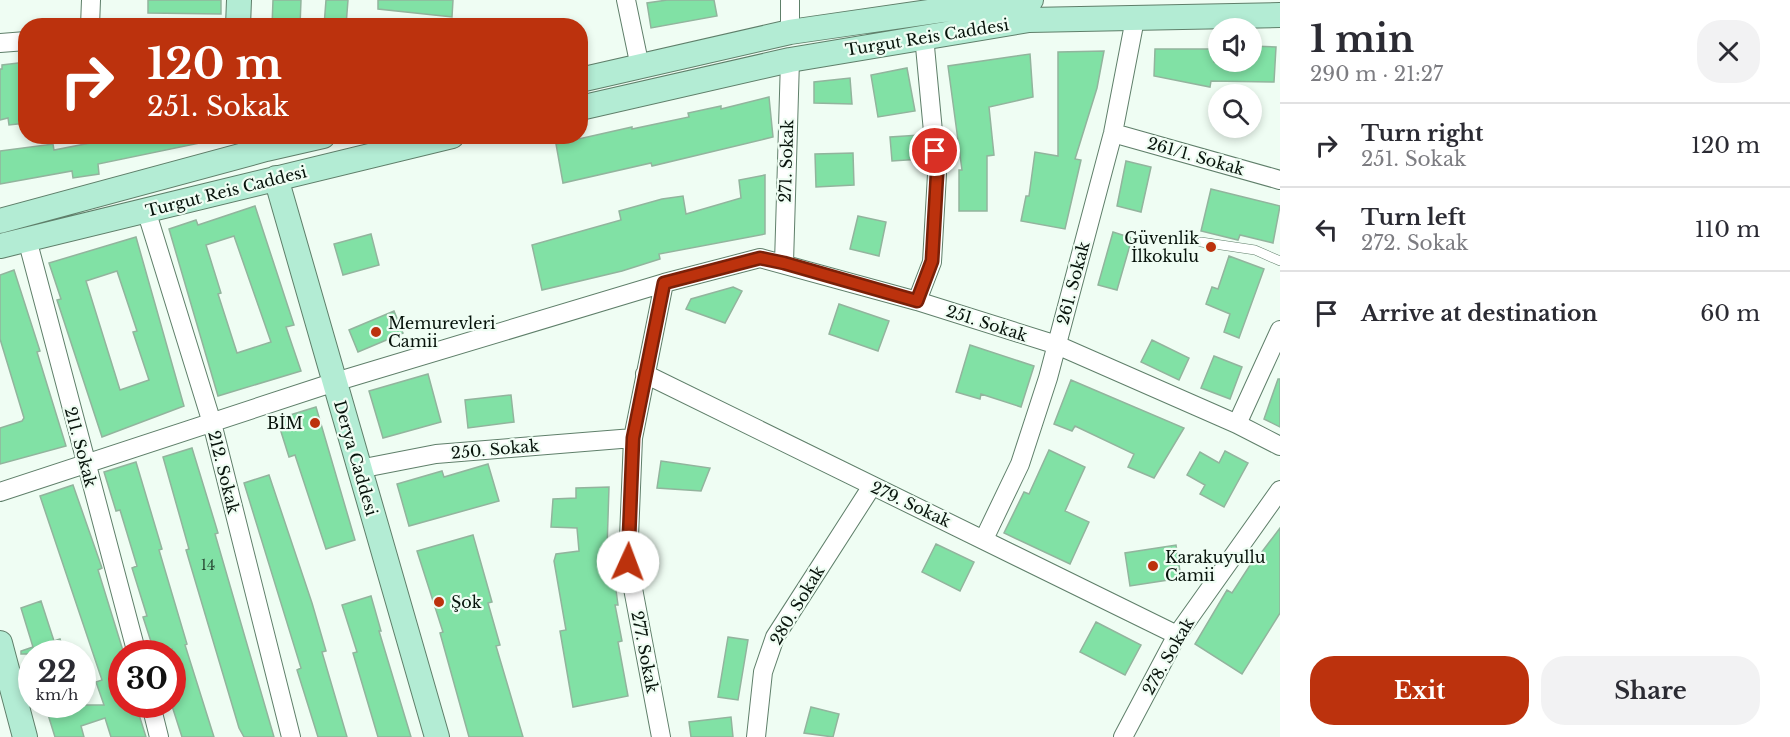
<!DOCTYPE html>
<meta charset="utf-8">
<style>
:root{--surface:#fff;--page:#f2f2f3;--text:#2b2b33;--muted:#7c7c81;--line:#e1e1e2;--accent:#bc320d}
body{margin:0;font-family:"Libre Baskerville",serif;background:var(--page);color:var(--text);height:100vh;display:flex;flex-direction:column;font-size:22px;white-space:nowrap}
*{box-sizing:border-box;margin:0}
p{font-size:20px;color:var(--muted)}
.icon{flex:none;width:33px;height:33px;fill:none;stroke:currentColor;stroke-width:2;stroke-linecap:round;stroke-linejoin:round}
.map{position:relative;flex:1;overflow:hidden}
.sheet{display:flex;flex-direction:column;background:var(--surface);width:510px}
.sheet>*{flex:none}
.top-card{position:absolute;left:18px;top:18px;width:570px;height:126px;border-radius:24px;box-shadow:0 3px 9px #0003;background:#bc320d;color:#fff;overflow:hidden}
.controls{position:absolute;left:1208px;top:18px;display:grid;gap:12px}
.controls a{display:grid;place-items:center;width:54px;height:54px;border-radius:50%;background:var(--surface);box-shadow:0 3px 9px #0003;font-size:30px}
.speed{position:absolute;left:18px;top:640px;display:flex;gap:12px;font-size:30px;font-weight:700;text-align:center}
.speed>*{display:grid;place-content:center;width:78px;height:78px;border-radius:50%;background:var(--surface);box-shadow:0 3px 9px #0003;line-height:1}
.speed small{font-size:15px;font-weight:400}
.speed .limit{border:9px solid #d22;background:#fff;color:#111}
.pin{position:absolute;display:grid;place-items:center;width:51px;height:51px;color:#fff;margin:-26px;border:3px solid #fff;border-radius:50%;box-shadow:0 2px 6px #0007}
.me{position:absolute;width:66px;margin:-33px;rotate:2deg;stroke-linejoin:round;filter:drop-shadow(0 0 4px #0008)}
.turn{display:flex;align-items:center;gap:21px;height:126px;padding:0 30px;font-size:27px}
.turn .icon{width:78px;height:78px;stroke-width:2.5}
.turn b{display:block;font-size:42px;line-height:51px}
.round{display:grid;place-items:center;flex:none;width:63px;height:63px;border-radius:24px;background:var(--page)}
.head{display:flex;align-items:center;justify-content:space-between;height:102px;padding:0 30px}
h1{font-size:36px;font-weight:800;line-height:45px}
.primary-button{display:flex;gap:12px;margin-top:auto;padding:12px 30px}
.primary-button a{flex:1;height:69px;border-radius:24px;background:var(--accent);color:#fff;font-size:24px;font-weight:800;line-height:69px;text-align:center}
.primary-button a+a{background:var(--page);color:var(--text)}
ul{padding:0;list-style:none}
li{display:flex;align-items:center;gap:18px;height:84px;padding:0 30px;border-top:2px solid var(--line)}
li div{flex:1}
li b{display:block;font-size:22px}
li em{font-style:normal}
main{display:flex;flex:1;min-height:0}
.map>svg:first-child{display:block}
.building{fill:#81e1a5;stroke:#92b49d;stroke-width:1.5;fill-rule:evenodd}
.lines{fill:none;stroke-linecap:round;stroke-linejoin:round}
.lane-casing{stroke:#5f7f6a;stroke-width:10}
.street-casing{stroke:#5f7f6a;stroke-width:20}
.secondary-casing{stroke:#5f7f6a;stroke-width:26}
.lane{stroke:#fff;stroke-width:9}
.street{stroke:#fff;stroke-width:18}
.secondary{stroke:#b3ecd4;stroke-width:24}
.route-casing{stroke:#7a2008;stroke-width:15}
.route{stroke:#bc320d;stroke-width:10}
.poi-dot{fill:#bc320d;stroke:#effdf3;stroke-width:2}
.labels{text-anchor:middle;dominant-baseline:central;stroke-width:4.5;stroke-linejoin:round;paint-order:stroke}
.number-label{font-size:14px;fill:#264632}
.street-label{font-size:16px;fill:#07130b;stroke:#effdf3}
.poi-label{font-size:16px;fill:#07130b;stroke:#effdf3;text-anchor:start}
</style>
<main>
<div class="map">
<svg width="1280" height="737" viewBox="0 0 1280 737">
<rect width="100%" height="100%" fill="#effdf3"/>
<path class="building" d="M148 0H221V14L148 13Z
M273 0H301L300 26H272Z
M326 0H348L346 26H324Z
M378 0H453L452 17 378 9Z
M667 0H714L717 16 651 28 647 3Z
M1251 46 1276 47 1274 82 1211 81 1210 87 1154 76 1155 49H1216L1214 62H1251Z
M1104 51 1097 88 1075 159 1081 160 1065 229 1021 221 1026 196H1029L1035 152 1058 156V52Z
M1030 54 1033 97 989 107 994 155 987 156V211H959V170H962L948 66Z
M26 62V123L9 125 8 118 0 120V69H2V65Z
M907 68 915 111 878 117 871 75Z
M850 78 852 104 814 103V82Z
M769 97 773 137 652 166 651 163 563 183 556 144 632 127V129L689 117 688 113 721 106V109Z
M920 135 922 159 892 161 890 137Z
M126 136H200V143L98 164 99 174 73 178 72 171 0 184V151L53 144 54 150Z
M853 153 854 185 816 187 815 154Z
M1126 161 1151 167 1141 212 1117 206Z
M765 175V234L659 254 660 259 622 271 542 290 532 245 621 220 619 211 662 199 683 196 686 214 741 198 739 180Z
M1211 189 1280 206 1273 243 1240 235 1238 240 1201 231Z
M255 206 294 325 286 327 301 371 218 396 169 229 196 220 198 225ZM234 236 271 342 237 353 218 294 221 293 206 245Z
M858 216 886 222 879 256 850 249Z
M1113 232 1132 238 1117 290 1098 285Z
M371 234 379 265 343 275 334 244Z
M136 237 184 406 102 437 57 300 61 299 49 263ZM117 271 137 331 133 332 149 380 120 390 86 281Z
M1229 256 1264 269 1239 338 1224 332 1230 314 1206 304 1212 287 1218 289Z
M14 270 40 351 37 352 66 446 0 464V428L22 421 24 418 0 339V275Z
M733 287 742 291 725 323 686 309 691 299Z
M839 304 889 321 878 351 829 334Z
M394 311 403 333 358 352 349 330Z
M1152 340 1189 358 1179 380 1141 362Z
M970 345 1034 366 1021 407 981 394 980 399 956 392Z
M1214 356 1242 367 1230 399 1201 388Z
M428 374 441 422 383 438 369 391Z
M1278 379H1280V427L1264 419Z
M1071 380 1184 428 1154 478 1128 467 1134 454 1075 426 1072 431 1054 424Z
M511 395 514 422 468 428 465 400Z
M316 407 355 540 326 549 295 455 289 457 277 419Z
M192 448 218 533 215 534 274 737H244L239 728 186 550 189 549 163 457Z
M1049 450 1085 467 1065 511 1089 522 1070 564 1004 533 1024 492 1029 494Z
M1225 451 1248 463 1224 507 1200 494 1205 485 1187 475 1200 452 1219 463Z
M661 461 710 468 701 491 657 488Z
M136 462 162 549 159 550 187 644 185 645 214 737H182L172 706V649L155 654 143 617 147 616 132 568 137 566 120 510 116 511 104 472Z
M488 464 499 501 409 526 397 484 442 471 444 477Z
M269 475 312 603 326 651 322 652 347 737H318L297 670 301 668 244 483Z
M73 485 102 568 98 570 124 654H122V705H136L146 737H111L105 718 81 726 84 737H55L45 705H104L96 682 102 680 40 496Z
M609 487 607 549 610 550 613 568 618 605H615L622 641 618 642 628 696 573 707 560 631 566 630 554 561 556 554 579 551 577 528 551 527 553 499 576 498V488Z
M1280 528V613L1242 674 1195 644 1227 590 1232 593 1256 556 1258 557Z
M473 535 492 602 488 603 500 645 496 646 523 737H469L440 633 443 632 417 551Z
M936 544 974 562 960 591 922 572Z
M1176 545 1181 578 1130 586 1125 553Z
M371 596 381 631H379L411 737H378L353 653 357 652 342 605Z
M41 601 54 641 60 639 65 654H21V651L33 647 21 608Z
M1096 622 1141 645 1125 675 1080 652Z
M728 637 748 640 738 700 718 697Z
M811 707 839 714 833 737 804 733Z
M731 717 733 737H691L689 722Z"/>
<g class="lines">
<defs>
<path id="lane" d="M1201 242 1255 250 1280 261"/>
<path id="street" d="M626 0 640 67
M90 26 91 0
M790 32V0
M0 43 26 41
M1113 133 1280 180
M146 210 212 423 291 737
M27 239 137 654
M784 263 790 60
M917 301 932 262 937 174 924 36
M645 374 1177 635
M1237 424 1280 330
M359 469 436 454 633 438
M0 492 335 382 664 283 760 258 917 301 1057 345 1237 424 1280 446
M984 539 1020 464 1048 378 1113 133 1135 19
M151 705 159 737
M661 737 628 562 633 438 664 283
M756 737 763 672 775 637 872 486
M1123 737 1177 635 1280 490"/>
<path id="secondary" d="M238 26 239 0
M580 80 790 32 963 7 1031 0
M580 108 790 60 1029 20 1280 15
M276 178 437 737
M0 221 266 149 323 136
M0 246 452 136
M0 643 25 737"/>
</defs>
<use href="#lane" class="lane-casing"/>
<use href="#street" class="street-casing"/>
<use href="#secondary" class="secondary-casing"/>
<use href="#lane" class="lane"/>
<use href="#street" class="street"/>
<use href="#secondary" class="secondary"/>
</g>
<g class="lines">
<defs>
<path id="route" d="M628 562 633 438 664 283 760 258 784 263 917 301 932 261 937 174 935 151"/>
</defs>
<use href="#route" class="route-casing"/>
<use href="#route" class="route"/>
</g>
<g class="poi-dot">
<circle cx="1211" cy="247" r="6"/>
<circle cx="376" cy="332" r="6"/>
<circle cx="315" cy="423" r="6"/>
<circle cx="1153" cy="566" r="6"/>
<circle cx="439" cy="602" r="6"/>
</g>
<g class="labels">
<g class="number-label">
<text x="208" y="565">14</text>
</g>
<g class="street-label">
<text transform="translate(927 37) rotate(-9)">Turgut Reis Caddesi</text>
<text transform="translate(1196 156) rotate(16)">261/1. Sokak</text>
<text transform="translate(786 161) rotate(-88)">271. Sokak</text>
<text transform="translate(226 191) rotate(-14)">Turgut Reis Caddesi</text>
<text transform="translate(1073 283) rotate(-75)">261. Sokak</text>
<text transform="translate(987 323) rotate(18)">251. Sokak</text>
<text transform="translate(81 447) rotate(75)">211. Sokak</text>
<text transform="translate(495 449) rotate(-5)">250. Sokak</text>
<text transform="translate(356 458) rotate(74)">Derya Caddesi</text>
<text transform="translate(224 472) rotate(76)">212. Sokak</text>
<text transform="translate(911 504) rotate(25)">279. Sokak</text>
<text transform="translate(797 605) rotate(-59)">280. Sokak</text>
<text transform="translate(645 652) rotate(79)">277. Sokak</text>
<text transform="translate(1168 656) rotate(-60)">278. Sokak</text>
</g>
<g class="poi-label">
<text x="1199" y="238" text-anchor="end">Güvenlik<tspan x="1199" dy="18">İlkokulu</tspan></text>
<text x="388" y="323">Memurevleri<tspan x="388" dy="18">Camii</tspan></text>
<text x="303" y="423" text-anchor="end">BİM</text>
<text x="1165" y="557">Karakuyullu<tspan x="1165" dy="18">Camii</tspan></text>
<text x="451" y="602">Şok</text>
</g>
</g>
</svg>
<div class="controls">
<a><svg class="icon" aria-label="sound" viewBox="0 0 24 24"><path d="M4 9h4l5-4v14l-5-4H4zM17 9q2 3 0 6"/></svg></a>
<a><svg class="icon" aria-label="search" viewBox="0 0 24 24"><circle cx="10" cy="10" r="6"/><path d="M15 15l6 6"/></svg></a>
</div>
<div class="speed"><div>22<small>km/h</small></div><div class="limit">30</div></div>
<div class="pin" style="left:935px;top:151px;background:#d93025"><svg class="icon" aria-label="arrive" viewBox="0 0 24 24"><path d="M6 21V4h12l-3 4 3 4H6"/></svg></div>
<svg class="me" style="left:628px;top:562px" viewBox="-20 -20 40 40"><circle r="19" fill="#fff"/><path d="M0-13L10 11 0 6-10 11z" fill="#bc320d"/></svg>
<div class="top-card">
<div class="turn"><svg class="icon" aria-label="right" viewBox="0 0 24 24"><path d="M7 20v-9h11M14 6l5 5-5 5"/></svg><div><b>120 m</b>251. Sokak</div></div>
</div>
</div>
<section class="sheet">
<div class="head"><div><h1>1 min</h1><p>290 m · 21:27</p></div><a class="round"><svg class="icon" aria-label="close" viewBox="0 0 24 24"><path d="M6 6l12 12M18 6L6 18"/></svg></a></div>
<ul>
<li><svg class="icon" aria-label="right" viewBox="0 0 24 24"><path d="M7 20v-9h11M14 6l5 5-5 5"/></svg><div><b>Turn right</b><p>251. Sokak</p></div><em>120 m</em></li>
<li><svg class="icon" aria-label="left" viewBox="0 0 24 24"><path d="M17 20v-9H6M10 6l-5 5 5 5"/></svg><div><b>Turn left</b><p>272. Sokak</p></div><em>110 m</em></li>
<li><svg class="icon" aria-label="arrive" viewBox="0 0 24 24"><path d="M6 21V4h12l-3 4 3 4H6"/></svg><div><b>Arrive at destination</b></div><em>60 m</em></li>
</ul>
<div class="primary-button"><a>Exit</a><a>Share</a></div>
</section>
</main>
